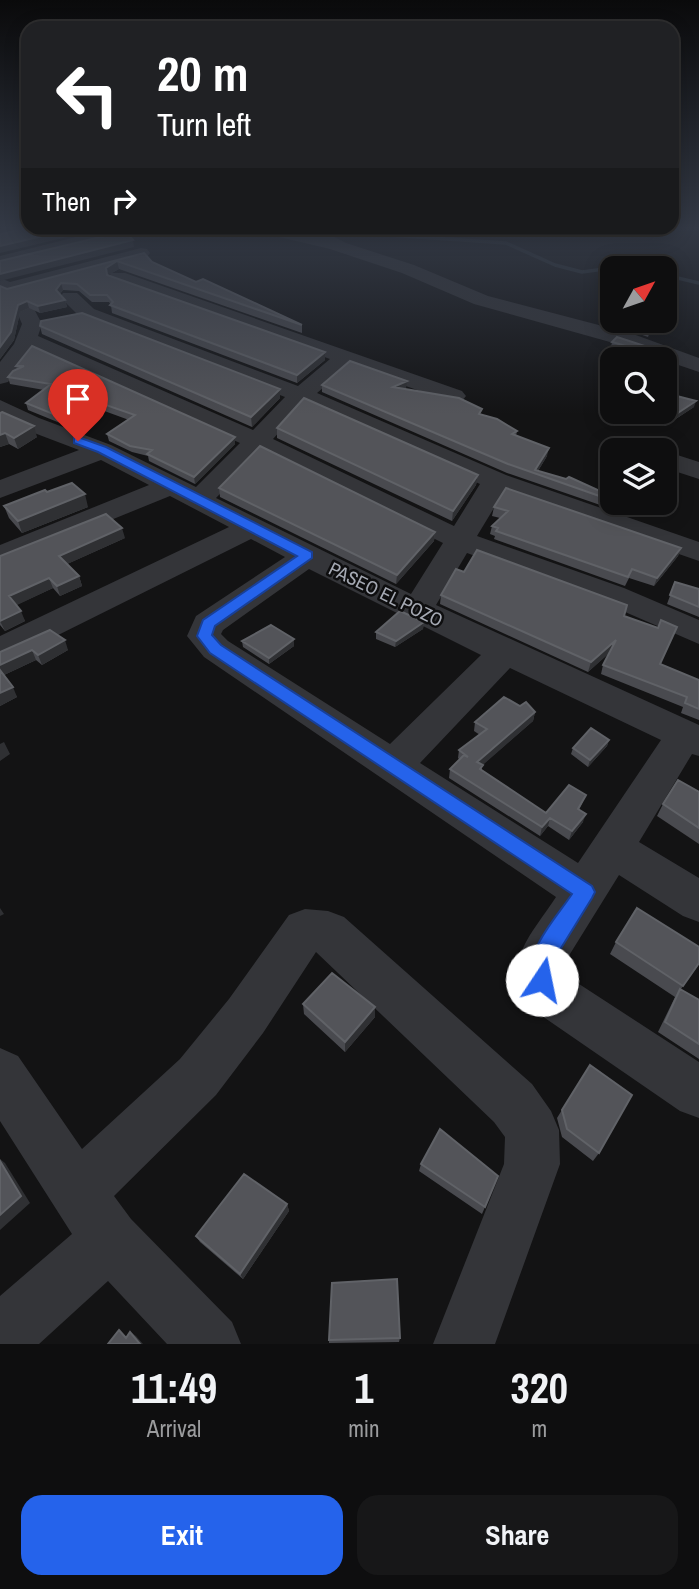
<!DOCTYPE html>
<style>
:root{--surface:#0e0e0f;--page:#171718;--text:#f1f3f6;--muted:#9b9c9e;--line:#2e2e2f;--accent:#2563eb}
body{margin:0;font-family:"Archivo Narrow",sans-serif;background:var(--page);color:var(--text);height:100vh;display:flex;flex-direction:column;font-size:26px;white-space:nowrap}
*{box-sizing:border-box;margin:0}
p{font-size:23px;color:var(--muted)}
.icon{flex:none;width:38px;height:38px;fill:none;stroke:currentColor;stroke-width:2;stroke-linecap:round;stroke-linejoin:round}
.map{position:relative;height:1344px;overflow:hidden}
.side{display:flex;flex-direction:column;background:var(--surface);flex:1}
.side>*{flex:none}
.top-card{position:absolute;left:21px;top:21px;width:658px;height:214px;border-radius:21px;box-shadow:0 4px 18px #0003,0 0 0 2px var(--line);background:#202124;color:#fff;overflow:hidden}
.needle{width:46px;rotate:50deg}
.controls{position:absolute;left:600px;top:256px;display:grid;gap:14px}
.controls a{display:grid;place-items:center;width:77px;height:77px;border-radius:14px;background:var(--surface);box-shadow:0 4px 18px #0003,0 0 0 2px var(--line);font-size:35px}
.pin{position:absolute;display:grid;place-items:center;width:60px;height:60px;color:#fff;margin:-72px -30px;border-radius:50% 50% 50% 0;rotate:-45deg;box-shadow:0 0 7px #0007}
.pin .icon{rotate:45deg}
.me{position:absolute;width:77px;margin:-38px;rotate:11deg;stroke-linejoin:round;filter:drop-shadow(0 0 5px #0008)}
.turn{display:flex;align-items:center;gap:24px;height:147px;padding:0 21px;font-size:32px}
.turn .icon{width:91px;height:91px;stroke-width:2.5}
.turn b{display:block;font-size:49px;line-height:60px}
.then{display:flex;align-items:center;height:66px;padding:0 21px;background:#0003;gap:14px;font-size:26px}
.eta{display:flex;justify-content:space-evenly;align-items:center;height:119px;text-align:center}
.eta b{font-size:42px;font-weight:700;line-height:49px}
.primary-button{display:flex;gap:14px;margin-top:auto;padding:14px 21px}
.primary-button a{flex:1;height:80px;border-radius:21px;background:var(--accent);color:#fff;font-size:28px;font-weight:700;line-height:80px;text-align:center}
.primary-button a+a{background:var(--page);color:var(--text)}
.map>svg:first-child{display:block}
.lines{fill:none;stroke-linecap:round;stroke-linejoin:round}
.stream{stroke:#2d353c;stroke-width:3.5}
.minor{fill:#343539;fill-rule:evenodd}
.wall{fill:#494a4f}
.shaded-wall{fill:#2f3033}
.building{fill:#535459;stroke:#606267;stroke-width:2}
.route{fill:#2563eb;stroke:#184099;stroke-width:2}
.labels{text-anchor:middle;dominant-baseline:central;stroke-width:5;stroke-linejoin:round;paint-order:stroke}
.street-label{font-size:19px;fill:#a5a9b3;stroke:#0e0e0f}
</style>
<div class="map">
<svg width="699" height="1344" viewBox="0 0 699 1344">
<rect width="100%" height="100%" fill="#131314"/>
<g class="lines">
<path class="stream" d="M352 228 374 234 506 243 555 265 582 272 612 268
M615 268H629
M665 275 699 283"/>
<path class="minor" d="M13 226 36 228 34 231 0 239V229Z
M256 228H282L301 232 298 228H317L346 243 414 265 488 296 633 334 699 358V372L617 344 474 304 402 273 330 249 258 232Z
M104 230 112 235 110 239 0 266V256Z
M141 248 147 249 150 253 147 257 24 290 42 324 38 336 253 430 285 397 80 317 60 297 63 293H77L94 309 298 386 330 359 111 281 109 277 111 273H125L462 391 466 396 462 401 454 403 349 366 317 393 506 475 699 542V561L503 493 477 536 624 588 699 620V644L602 602 467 553 436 605 699 725V756L692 754 639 842 699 878V922L683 916 619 875 565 962 566 971 576 982 699 1062V1118L680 1111 542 1016C498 965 524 945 556 897L204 657 187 636 196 616 285 557 251 539 12 658 0 662V636L229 527 170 496 0 565V545L149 485 101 460 0 498V480L79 450 21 428 0 417V400L39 418 111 445 196 487 240 443 32 349 8 382 0 384V362L14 344 22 324 11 298 0 292V278L10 282ZM304 405 480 484 454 526 273 439ZM260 452 443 543 411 594 216 498ZM309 569 481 655 390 744 228 641 221 634 223 630ZM510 668 661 740 578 863 420 763Z
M665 451 699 462V479L665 468Z
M305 909 328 911 344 917 532 1084 551 1111 559 1130 560 1164 495 1344H433L504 1164 505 1137 494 1122 316 952 263 1033 216 1095 114 1196 131 1219 232 1322 241 1344H167L108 1281 39 1344H0V1296L72 1234 0 1121V1048L18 1056 82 1149 180 1059 229 999 289 915Z"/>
</g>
<path class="wall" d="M144 253 152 262 196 282 302 325V333L119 269 108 275 325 360 297 383 112 313 111 305 109 302H92L79 291 63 290 60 294 65 300 67 307 40 313 29 308 20 312 14 340 0 359V286L7 289Z
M632 325 652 326 648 337 631 331Z
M40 326 280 389V398L252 427 42 334Z
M612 342 645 346 641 359H634L610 352Z
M32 346 235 437V444L195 484 149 461 148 456 132 452 109 441 107 434 129 420 88 405 60 423 28 410 26 403 44 390 10 384 8 377 17 369 16 366Z
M612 380V396L599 389 600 383Z
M322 385 406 389 481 415 517 431 516 436 547 456 538 471 611 496 609 505 606 507 507 473 322 392Z
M694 407 665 426 639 411H665Z
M0 413 37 437 18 449 9 444 0 447Z
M277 428 478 475 476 485 452 521 277 438Z
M219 488 435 532 434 541 396 584 220 497Z
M47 492 88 507 22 533 9 518 4 506Z
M494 507 681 548 678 556 654 586 629 578 625 586 494 539 495 536 490 534 492 526 500 518 492 516Z
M125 538 67 564 79 576 82 586 60 596 53 588 16 605 25 621 5 631 0 625V556Z
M464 572 624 616 661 664 699 680V720L681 713 683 707 601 674 603 665 610 652 588 672 440 604 441 595Z
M675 582 699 589V617L667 604Z
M424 622 423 629 395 647 376 639V632Z
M50 630 68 650 42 665 36 660 4 675 17 697 0 706V652Z
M294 639V646L269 664 243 647 242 641Z
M520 706 535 712 533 721 482 765V770L546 813 586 795 579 810 583 822 569 840 548 826 540 836 449 778 450 769 460 760 458 758 459 750 480 735 474 731 475 722Z
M609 740 607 746 588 767 571 754 573 748Z
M699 792V844L657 816 663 804Z
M616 942 699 964 681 989 699 1000V1059L658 1032 675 997 610 954Z
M303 1004 375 1007V1017L345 1052 304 1014Z
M590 1065 599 1153 593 1161 562 1137 557 1118Z
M421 1164 485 1207 482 1214 419 1171Z
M287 1204 289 1211 243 1279 200 1242 196 1236Z
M400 1338 399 1342 329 1343V1340Z"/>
<path class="shaded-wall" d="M77 228H105L0 253V246Z
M133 240 134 247 0 281V284V274Z
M117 261 119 269 108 275 106 268Z
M61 283 63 290 57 297 56 290Z
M65 300 67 307 40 313 38 306Z
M27 301 29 308 20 312 14 340 0 359V347L18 305Z
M325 352V360L297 383V375Z
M407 381 406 389 393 387Z
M280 389V398L252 427 251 417Z
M86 398 88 405 60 423 58 416Z
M696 401 694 407 665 426 667 420Z
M34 426 37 437 18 449 14 438Z
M5 433 9 444 0 447V435Z
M235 437V444L195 484 194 477Z
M549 448 547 456 536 474 535 470Z
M478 475 476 485 452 521 453 511Z
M85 494 88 507 22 533 18 521Z
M122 528 125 538 63 566 59 556Z
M435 532 434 541 396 584 397 575Z
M681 548 678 556 654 586 657 578Z
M79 576 82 586 60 596 57 586Z
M49 578 53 588 13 607 9 596Z
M21 611 25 621 5 631 0 621Z
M424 622 423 629 395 647 396 641Z
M294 639V646L269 664V658Z
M65 640 68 650 42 665 38 655Z
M616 640 613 650 588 672 591 662Z
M32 650 36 660 2 676 0 672V665Z
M13 687 17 697 0 706V693Z
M535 712 533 721 476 771 477 762Z
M609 740 607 746 588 767 590 760Z
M4 742 10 754 0 761V744Z
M586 814 583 822 569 840 572 831Z
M550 818 548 826 540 836 542 827Z
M0 908 4 914 0 916Z
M375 1007V1017L345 1052V1042Z
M0 1159 5 1163 30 1203 0 1230Z
M287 1204 289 1211 243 1279 240 1274Z
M130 1332 136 1336 143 1344H140Z"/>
<path class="building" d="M30 228H77L0 246V234Z
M113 228H122L133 240 0 274V261L109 235Z
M144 253 152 262 196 282 203 279 302 325 117 261 106 268 107 275 325 352 297 375 110 305 113 302 107 295H90L77 284 61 283 56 290 65 300 38 306 27 301 18 305 11 332 0 347V286L7 289Z
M82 313 280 389 251 417 40 326 41 321Z
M635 322 652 326 650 331 632 325Z
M617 337 645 346 643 351 612 342Z
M32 346 235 437 194 477 147 454 152 450 130 446 107 434 135 415 86 398 58 416 26 403 51 384 8 377 13 371 24 366H16Z
M350 361 407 381 393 387 459 398 482 409 479 414 497 419 517 431 512 434 549 448 535 470 566 479 569 477 611 496 608 499 508 464 322 385Z
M602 377 612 380V390L600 383Z
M665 393 696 401 667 420 651 411H665Z
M304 398 478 475 453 511 277 428Z
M2 412 34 426 14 438 5 433 0 435V413Z
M260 446 435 532 397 575 219 488Z
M72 483 85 494 18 521 4 506 45 490 47 492Z
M506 488 681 548 657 578 632 569 628 577 496 531 498 528 492 526 508 511 494 507Z
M106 514 122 528 59 556 79 576 57 586 49 578 9 596 21 611 0 621V556Z
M477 550 627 605 624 616 658 628 661 620 677 627 660 664 699 680V709L685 703 687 697 603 665 616 640 591 662 441 595 456 569 464 572Z
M675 582 699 589V607L670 595Z
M400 611 424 622 396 641 376 632Z
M271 625 294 639 269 658 242 641Z
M50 630 65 640 38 655 32 650 0 665V652Z
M0 670 13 687 0 693Z
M504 697 520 706 526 702 535 712 477 762 483 765 480 769 546 813 569 785 586 795 578 809 586 814 572 831 550 818 542 827 450 769 464 755 468 757 459 750 487 729 475 722Z
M591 728 609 740 590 760 573 748Z
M678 780 699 792V828L663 804Z
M637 908 699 947V963L683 986 616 942Z
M332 973 375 1007 345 1042 303 1004Z
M680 989 699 1000V1044L665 1022Z
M590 1065 632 1095 599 1153 567 1129 562 1110Z
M440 1129 498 1176 485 1207 421 1164Z
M0 1161 21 1196 0 1215Z
M244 1174 287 1204 240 1274 196 1236Z
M397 1279 400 1338 329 1340 332 1283Z
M119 1330 126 1338 130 1332 140 1344H108Z"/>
<linearGradient id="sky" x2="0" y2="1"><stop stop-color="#0a0a0b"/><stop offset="0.55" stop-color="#333945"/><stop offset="1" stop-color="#333945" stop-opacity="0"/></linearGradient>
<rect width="699" height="414" fill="url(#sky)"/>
<path class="route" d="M78 437 106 447 312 552V558L215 626 212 635 221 645 592 886 595 892 592 898 553 961V980L550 988 542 991 535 988C520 954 554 921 572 894L210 653 197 636 203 620 297 556 98 452 74 443V438Z"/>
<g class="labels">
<g class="street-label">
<text transform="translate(386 594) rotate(26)">PASEO EL POZO</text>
</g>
</g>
</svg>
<div class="controls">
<a><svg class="needle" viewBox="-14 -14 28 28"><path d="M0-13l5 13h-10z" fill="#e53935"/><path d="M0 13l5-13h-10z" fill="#9b9c9e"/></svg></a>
<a><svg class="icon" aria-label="search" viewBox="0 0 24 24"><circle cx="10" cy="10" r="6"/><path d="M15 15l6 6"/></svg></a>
<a><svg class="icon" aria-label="layers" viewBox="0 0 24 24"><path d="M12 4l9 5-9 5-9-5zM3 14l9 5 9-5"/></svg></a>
</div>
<div class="pin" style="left:78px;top:441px;background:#d93025"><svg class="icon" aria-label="arrive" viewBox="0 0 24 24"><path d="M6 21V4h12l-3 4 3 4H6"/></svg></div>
<svg class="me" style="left:542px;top:980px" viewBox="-20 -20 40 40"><circle r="19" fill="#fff"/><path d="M0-13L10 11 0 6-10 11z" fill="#2563eb"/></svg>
<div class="top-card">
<div class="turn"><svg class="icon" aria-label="left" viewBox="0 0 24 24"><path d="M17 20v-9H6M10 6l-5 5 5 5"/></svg><div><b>20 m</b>Turn left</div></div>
<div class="then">Then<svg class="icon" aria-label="right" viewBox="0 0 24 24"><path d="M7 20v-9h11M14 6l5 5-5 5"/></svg></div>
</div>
</div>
<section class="side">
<div class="eta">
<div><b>11:49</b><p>Arrival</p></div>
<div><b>1</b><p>min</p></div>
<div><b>320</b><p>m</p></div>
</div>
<div class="primary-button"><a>Exit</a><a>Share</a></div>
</section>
